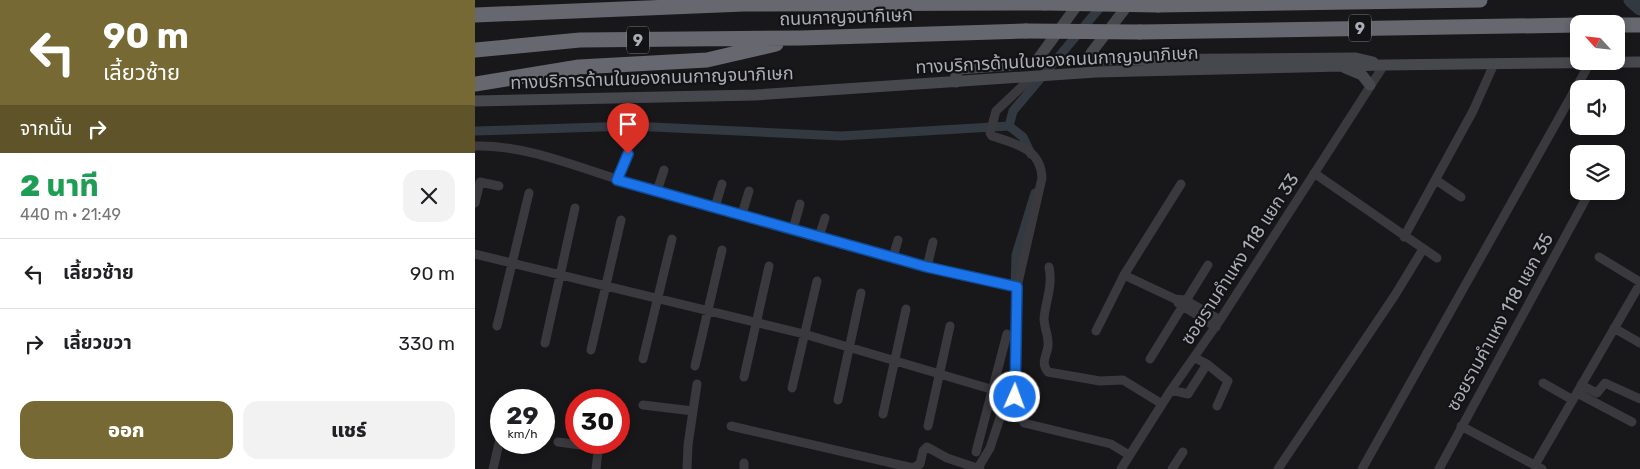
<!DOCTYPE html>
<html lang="th">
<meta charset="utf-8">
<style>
:root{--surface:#fff;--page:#f2f2f2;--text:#202124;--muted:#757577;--line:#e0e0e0;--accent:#776934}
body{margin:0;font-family:Rubik,"Noto Sans Thai",sans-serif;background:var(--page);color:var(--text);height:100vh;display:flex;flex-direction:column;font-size:19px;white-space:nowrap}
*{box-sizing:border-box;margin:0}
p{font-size:16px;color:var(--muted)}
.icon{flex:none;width:28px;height:28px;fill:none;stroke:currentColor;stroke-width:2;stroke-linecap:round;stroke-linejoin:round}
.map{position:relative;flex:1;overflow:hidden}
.details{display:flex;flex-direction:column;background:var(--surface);width:475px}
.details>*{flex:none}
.banner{background:#776934;color:#fff;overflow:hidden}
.needle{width:32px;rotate:297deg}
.controls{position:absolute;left:1095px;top:15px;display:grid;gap:10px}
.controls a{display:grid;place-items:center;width:55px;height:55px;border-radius:10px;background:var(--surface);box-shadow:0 2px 8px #0003;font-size:25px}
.speed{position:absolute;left:15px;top:389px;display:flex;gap:10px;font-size:25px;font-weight:700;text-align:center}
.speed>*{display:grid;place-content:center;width:65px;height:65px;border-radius:50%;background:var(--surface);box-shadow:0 2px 8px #0003;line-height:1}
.speed small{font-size:12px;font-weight:400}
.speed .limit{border:8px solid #d22;background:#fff;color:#111}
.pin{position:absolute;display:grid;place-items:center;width:42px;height:42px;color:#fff;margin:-51px -21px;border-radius:50% 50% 50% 0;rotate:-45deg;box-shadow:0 0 5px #0007}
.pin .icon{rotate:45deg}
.me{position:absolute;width:55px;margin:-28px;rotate:2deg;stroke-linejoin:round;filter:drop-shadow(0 0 4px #0008)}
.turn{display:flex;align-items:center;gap:18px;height:105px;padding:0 20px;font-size:22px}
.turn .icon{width:65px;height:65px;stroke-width:2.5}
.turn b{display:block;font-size:35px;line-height:42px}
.then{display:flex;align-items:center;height:48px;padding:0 20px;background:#0003;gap:10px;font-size:19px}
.round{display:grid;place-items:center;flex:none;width:52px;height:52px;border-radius:15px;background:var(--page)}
.headline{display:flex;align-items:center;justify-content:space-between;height:85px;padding:0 20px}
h1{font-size:30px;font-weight:800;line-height:38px;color:#1e9e55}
.button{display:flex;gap:10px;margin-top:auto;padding:10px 20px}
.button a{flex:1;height:58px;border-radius:15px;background:var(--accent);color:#fff;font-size:20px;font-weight:800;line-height:58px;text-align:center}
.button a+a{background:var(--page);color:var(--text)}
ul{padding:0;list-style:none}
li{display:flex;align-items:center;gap:15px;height:70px;padding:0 20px;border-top:1px solid var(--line)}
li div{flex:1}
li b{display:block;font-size:19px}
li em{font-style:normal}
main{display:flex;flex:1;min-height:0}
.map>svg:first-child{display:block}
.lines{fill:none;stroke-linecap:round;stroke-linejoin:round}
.canal{stroke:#323941;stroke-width:9}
.river{stroke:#323941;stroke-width:15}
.street{stroke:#39393e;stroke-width:9}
.secondary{stroke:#47484e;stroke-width:11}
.highway{stroke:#66676f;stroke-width:15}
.highway-bridge{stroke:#66676f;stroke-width:15}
.route-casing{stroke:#114b97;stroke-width:12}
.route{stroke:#1a73e8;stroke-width:9}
.labels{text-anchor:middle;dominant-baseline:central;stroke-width:4.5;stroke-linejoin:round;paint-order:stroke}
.shield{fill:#131315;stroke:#7d7f87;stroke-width:1}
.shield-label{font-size:16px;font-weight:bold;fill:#abadb8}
.street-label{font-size:18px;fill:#abadb8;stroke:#131315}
</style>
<main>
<section class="details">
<div class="banner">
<div class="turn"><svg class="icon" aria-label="left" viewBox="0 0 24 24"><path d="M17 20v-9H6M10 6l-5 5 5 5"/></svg><div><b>90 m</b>เลี้ยวซ้าย</div></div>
<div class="then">จากนั้น<svg class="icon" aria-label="right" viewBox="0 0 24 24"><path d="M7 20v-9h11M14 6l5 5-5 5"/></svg></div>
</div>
<div class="headline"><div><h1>2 นาที</h1><p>440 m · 21:49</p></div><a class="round"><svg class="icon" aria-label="close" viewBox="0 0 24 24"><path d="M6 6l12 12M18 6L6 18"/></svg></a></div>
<ul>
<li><svg class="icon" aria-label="left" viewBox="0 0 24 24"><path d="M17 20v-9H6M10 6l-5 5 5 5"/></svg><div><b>เลี้ยวซ้าย</b></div><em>90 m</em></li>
<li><svg class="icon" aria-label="right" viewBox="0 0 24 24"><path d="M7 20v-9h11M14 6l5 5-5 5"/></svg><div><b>เลี้ยวขวา</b></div><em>330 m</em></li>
</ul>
<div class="button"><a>ออก</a><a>แชร์</a></div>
</section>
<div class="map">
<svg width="1165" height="469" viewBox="0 0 1165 469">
<rect width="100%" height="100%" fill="#18181a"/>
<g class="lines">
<path class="canal" d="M0 131 157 126 366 136 534 126
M556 154 548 137 534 126 538 111 628 4
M540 287 541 255 560 193
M528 412 538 385"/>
<path class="river" d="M1156 0 1165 8"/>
<path class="street" d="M0 146C53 144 113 172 165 186 290 222 415 261 542 287
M839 173 962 258
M142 180 153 154
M961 180 986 197
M182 191 189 170
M0 203 5 182 24 186
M240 207 247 184
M267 214 274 191
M318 229 325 204
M344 237 350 218
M929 237 998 111 1019 64
M0 254 329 334 519 390
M418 257 423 240
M1124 257 1165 282
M452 267 458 242
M574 267C578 285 571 300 569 318 569 328 574 336 573 346 572 356 565 362 573 372L625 381 648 380 687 404
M649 275 700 299 710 300 745 320
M703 303 741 327
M22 326 54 193
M1139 328 1165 343
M621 331 649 275 706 184
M70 343 100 208
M116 350 146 220
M720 358 732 364 753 381 742 406
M168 359 197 239
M675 359 733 265
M220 366 247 250
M269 377 294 266
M1068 383 1098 400
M1106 385 1122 393 1130 383 1165 399
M317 388 342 281
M696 390 713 394 732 364
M1102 393 1157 422
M363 400 386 293
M168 405 218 411
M408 414 431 309
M549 423 636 444 654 455
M256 426 438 468 445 464 448 451 452 447 472 458 505 469
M453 426 475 326
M986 426 1067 469
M83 442 120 447 123 452 121 469
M501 452 532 334
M1060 465 1165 284
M503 468 515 448 526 415 538 403 540 397 542 287 567 178C566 149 542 144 517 136L515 133 521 111 557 77
M18 469 26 435
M212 469 213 445 222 384
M269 469V463
M646 469 696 390 745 320 909 65
M697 469 708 452
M803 469 920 295 948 249
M887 469 1116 61
M964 469 1115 191"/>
<path class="secondary" d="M656 1 616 53 619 60 881 58 898 62
M870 68 887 75 895 85
M481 82V72L485 69 560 63 606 0
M0 101 280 95 621 72 909 65 1165 62"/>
<path class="highway" d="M683 5 1005 0
M0 15 269 4 570 3
M1141 25H1165
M665 32 1104 25
M0 50 105 40 326 38 551 31
M0 84 104 67 232 60 301 44"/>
<path class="highway-bridge" d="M570 3 683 5
M551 31 665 32"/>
</g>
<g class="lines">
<defs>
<path id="route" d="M153 154 142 180 452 267 542 287 540 397"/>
</defs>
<use href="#route" class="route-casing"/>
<use href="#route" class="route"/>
</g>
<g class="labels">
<g class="shield">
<rect x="874" y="14.5" width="22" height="27" rx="4"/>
<rect x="152" y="26.5" width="22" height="27" rx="4"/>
</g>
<g class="shield-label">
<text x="885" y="28">9</text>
<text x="163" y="40">9</text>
</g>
<g class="street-label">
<text transform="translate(371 17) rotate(-2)">ถนนกาญจนาภิเษก</text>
<text transform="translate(582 60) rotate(-3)">ทางบริการด้านในของถนนกาญจนาภิเษก</text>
<text transform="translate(177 78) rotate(-2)">ทางบริการด้านในของถนนกาญจนาภิเษก</text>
<text transform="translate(765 259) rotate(-57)">ซอยรามคำแหง 118 แยก 33</text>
<text transform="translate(1025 322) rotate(-61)">ซอยรามคำแหง 118 แยก 35</text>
</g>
</g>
</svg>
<div class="controls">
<a><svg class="needle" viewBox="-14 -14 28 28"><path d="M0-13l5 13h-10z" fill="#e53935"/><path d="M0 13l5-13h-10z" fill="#757577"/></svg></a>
<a><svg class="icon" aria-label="sound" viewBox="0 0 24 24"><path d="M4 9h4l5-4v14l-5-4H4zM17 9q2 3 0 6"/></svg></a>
<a><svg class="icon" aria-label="layers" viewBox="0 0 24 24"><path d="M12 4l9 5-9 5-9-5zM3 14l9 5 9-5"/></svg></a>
</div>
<div class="speed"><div>29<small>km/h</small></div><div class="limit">30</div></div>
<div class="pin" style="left:153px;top:154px;background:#d93025"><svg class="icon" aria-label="arrive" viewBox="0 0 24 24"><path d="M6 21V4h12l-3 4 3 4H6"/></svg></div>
<svg class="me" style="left:540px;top:397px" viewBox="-20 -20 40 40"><circle r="17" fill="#1a73e8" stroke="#fff" stroke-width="3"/><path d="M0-11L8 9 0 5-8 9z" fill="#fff"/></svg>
</div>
</main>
